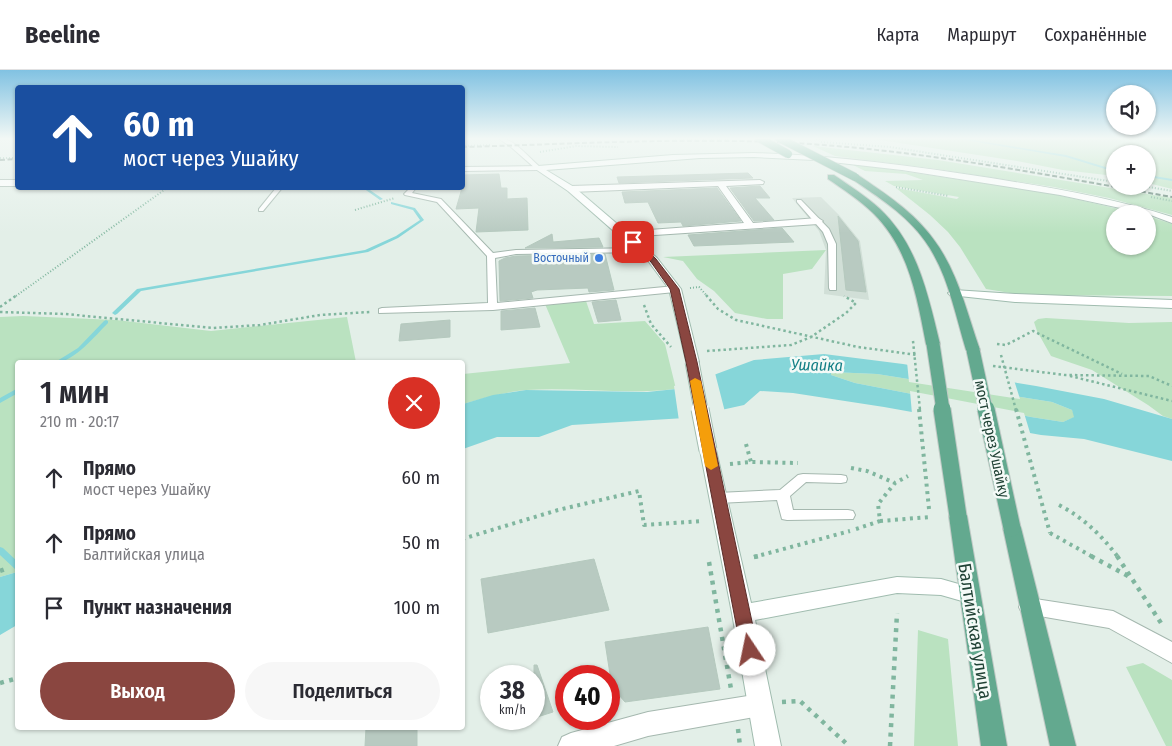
<!DOCTYPE html>
<html lang="ru">
<meta charset="utf-8">
<style>
:root{--surface:#fff;--page:#f7f7f7;--text:#2b2b33;--muted:#7c7c81;--line:#e1e1e2;--accent:#8a4640}
body{margin:0;font-family:"Fira Sans Condensed",sans-serif;background:var(--page);color:var(--text);height:100vh;display:flex;flex-direction:column;font-size:19px;white-space:nowrap}
*{box-sizing:border-box;margin:0}
p{font-size:16px;color:var(--muted)}
.icon{flex:none;width:28px;height:28px;fill:none;stroke:currentColor;stroke-width:2;stroke-linecap:round;stroke-linejoin:round}
.map{position:relative;flex:1;overflow:hidden}
.sheet{position:absolute;left:15px;top:290px;width:450px;height:370px;display:flex;flex-direction:column;background:var(--surface);border-radius:5px;box-shadow:0 1px 4px #0004}
.sheet>*{flex:none}
.guide{position:absolute;left:15px;top:15px;width:450px;height:105px;border-radius:5px;box-shadow:0 1px 4px #0004;background:#1a4fa0;color:#fff;overflow:hidden}
.buttons{position:absolute;left:1106px;top:15px;display:grid;gap:10px}
.buttons a{display:grid;place-items:center;width:50px;height:50px;border-radius:50%;background:var(--surface);box-shadow:0 1px 4px #0004;font-size:25px}
.speed{position:absolute;left:480px;top:595px;display:flex;gap:10px;font-size:25px;font-weight:700;text-align:center}
.speed>*{display:grid;place-content:center;width:65px;height:65px;border-radius:50%;background:var(--surface);box-shadow:0 1px 4px #0004;line-height:1}
.speed small{font-size:12px;font-weight:400}
.speed .limit{border:8px solid #d22;background:#fff;color:#111}
.pin{position:absolute;display:grid;place-items:center;width:42px;height:42px;color:#fff;margin:-21px;border-radius:10px;box-shadow:0 2px 8px #0006}
.me{position:absolute;width:55px;margin:-28px;rotate:349deg;stroke-linejoin:round;filter:drop-shadow(0 0 4px #0008)}
.turn{display:flex;align-items:center;gap:18px;height:105px;padding:0 25px;font-size:22px}
.turn .icon{width:65px;height:65px;stroke-width:2.5}
.turn b{display:block;font-size:35px;line-height:42px}
.round{display:grid;place-items:center;flex:none;width:52px;height:52px;border-radius:26px;background:var(--page)}
.overview{display:flex;align-items:center;justify-content:space-between;height:85px;padding:0 25px}
h1{font-size:30px;font-weight:600;line-height:38px}
.cta{display:flex;gap:10px;margin-top:auto;padding:10px 25px}
.cta a{flex:1;height:58px;border-radius:30px;background:var(--accent);color:#fff;font-size:20px;font-weight:600;line-height:58px;text-align:center}
.cta a+a{background:var(--page);color:var(--text)}
ul{padding:0;list-style:none}
li{display:flex;align-items:center;gap:15px;height:65px;padding:0 25px}
li div{flex:1}
li b{display:block;font-size:19px}
li em{font-style:normal}
header{display:flex;align-items:center;gap:30px;box-sizing:border-box;height:70px;padding:0 25px;background:var(--surface);border-bottom:1px solid var(--line)}
header strong{font-size:24px}
nav{display:flex;gap:28px;margin-inline-start:auto;font-size:18px}
.map>svg:first-child{display:block}
.built{fill:#d1dfd7}
.green{fill:#bae2c0}
.water{fill:#86d6d9;fill-rule:evenodd}
.pier{fill:#e3efe8}
.lines{fill:none;stroke-linecap:round;stroke-linejoin:round}
.stream{fill:#86d6d9;fill-rule:evenodd}
.building{fill:#b8cac1;stroke:#b5c9be}
.lane-casing{stroke:#a5b8af;stroke-width:2}
.street-casing{stroke:#a5b8af;stroke-width:2}
.secondary-casing{stroke:#a0bcaf;stroke-width:2}
.primary-casing{stroke:#c1cac6;stroke-width:2}
.path-far3{stroke:#80b69f;stroke-width:2;stroke-dasharray:1 2;stroke-linecap:butt}
.path-far2{stroke:#80b69f;stroke-width:2.5;stroke-dasharray:2.5 3;stroke-linecap:butt}
.path-far1{stroke:#80b69f;stroke-width:4;stroke-dasharray:3 4.5;stroke-linecap:butt}
.path{stroke:#80b69f;stroke-width:4.5;stroke-dasharray:4 5.5;stroke-linecap:butt}
.lane{fill:#fff;fill-rule:evenodd}
.street{fill:#fff;fill-rule:evenodd}
.secondary{fill:#fff;fill-rule:evenodd}
.primary{fill:#63a98f;fill-rule:evenodd}
.rail{stroke:#5b7e70;stroke-width:2;stroke-dasharray:5 2.5;stroke-linecap:butt}
.secondary-bridge-far1-casing{stroke:#a0bcaf;stroke-width:15;stroke-linecap:butt}
.secondary-bridge-casing{stroke:#a0bcaf;stroke-width:19;stroke-linecap:butt}
.primary-bridge-far2-casing{stroke:#c1cac6;stroke-width:9;stroke-linecap:butt}
.primary-bridge-far1-casing{stroke:#c1cac6;stroke-width:15;stroke-linecap:butt}
.primary-bridge-casing{stroke:#c1cac6;stroke-width:19;stroke-linecap:butt}
.path-bridge-far1{stroke:#80b69f;stroke-width:2.5;stroke-dasharray:2.5 3;stroke-linecap:butt}
.path-bridge{stroke:#80b69f;stroke-width:4;stroke-dasharray:3 4.5;stroke-linecap:butt}
.secondary-bridge-far1{stroke:#fff;stroke-width:13}
.secondary-bridge{stroke:#fff;stroke-width:17}
.primary-bridge-far2{stroke:#63a98f;stroke-width:8}
.primary-bridge-far1{stroke:#63a98f;stroke-width:13}
.primary-bridge{stroke:#63a98f;stroke-width:17}
.route{fill:#8a4640;stroke:#5a2e2a}
.slow{fill:#f59e0b}
.shop-dot{fill:#3f7fe0;stroke:#f4faf7;stroke-width:2}
.labels{text-anchor:middle;dominant-baseline:central;stroke-width:5;stroke-linejoin:round;paint-order:stroke}
.far-shop-label{font-size:12px;fill:#366cbe;stroke:#f4faf7;text-anchor:end}
.street-label{font-size:15px;fill:#204235;stroke:#f4faf7}
.water-label{font-size:16px;font-style:italic;fill:#137f86;stroke:#f4faf7}
.near-street-label{font-size:18px;fill:#204235;stroke:#f4faf7}
</style>
<header>
<strong>Beeline</strong>
<nav><a>Карта</a><a>Маршрут</a><a>Сохранённые</a></nav>
</header>
<div class="map">
<svg width="1172" height="676" viewBox="0 0 1172 676">
<rect width="100%" height="100%" fill="#e3efe8"/>
<path class="built" d="M821 127 839 145 860 171 869 230 824 224 826 180 819 161 792 128Z"/>
<path class="green" d="M867 68H1172V119L1148 113V84H1115V106L1063 100 1017 91Z
M813 76 938 90 1172 128V145L1109 128 1054 117 937 99 835 86Z
M849 93 1048 123 1141 144H1115V176H1148V146L1172 154V226L1023 225 986 219 960 177 948 162 930 145 896 118 957 129 959 127 894 116 885 111 923 110 906 104 865 101Z
M826 180 812 199 783 204V249H767L735 243 714 221 697 209 683 191 663 187Z
M586 231 594 254 645 251 665 274 676 319C626 325 577 317 526 320 505 322 484 328 463 334V304L570 293 545 234Z
M23 246 116 250 211 261 347 247 356 292H18L17 502 0 507V247Z
M1046 248 1129 253 1172 252V349L1163 346 1148 335 1092 300 1051 286 1037 261 1034 252 1038 249Z
M831 302 877 304 1052 332 1072 340 1075 347 1063 352 1031 347 855 313 831 305Z
M918 560 948 569 958 676H914Z
M1143 593 1172 610V676H1166L1126 597Z"/>
<path class="water" d="M824 284 903 294 1036 316 1104 329 1172 349V391L1084 369 1041 365 884 337 793 323 760 321 744 335 685 348 572 355 539 367H497L463 379V334L493 325 526 320 647 322 676 319 754 290ZM831 302 877 304 1052 332 1072 340 1074 347 1063 352 1031 347 855 313 831 305Z
M17 502V555L0 565V507Z"/>
<path class="pier" d="M907 292 1014 310 1020 329 909 312Z
M715 303 725 342 679 351 674 316Z
M910 321 1024 343 1031 366 912 344Z"/>
<g class="lines">
<path class="stream" d="M953 68H961L1066 85 1115 100V102L1066 87Z
M1148 105 1172 109V111L1148 107Z
M363 118H367L383 129 380 130Z
M391 132 415 138 424 150 398 168 368 182 141 221 117 244 115 245 112 243 137 219 365 180 396 166 420 150 413 140 391 134Z
M106 250 108 251V253C96 265 74 292 57 292V291L78 278 104 251Z
M18 318V323L0 333V328Z
M0 477 3 478 18 492V500L15 499 0 485Z"/>
</g>
<path class="building" d="M748 103 753 108 619 113 617 107Z
M499 104 501 118H507V129L527 128 528 160 476 162 479 138 456 139 462 118V105Z
M760 116 770 128H755L774 150 754 151 730 118Z
M717 118 741 151 683 156 681 152 658 153 648 132 625 133 622 122Z
M838 146 858 171 866 222 846 220Z
M782 158 794 172 694 176 688 165Z
M552 164 553 172 599 168 603 177 525 178Z
M605 184 614 220 589 222 588 218 537 220 531 222 533 228 500 231 499 191 505 188 516 186Z
M616 230 621 250 598 252 592 232Z
M535 238 540 257 501 260V241Z
M450 250V267L399 271 401 254Z
M594 489 609 540 488 563 481 509Z
M708 557 720 619 625 632 612 617 605 572Z
M534 595H537L553 642 534 648Z
M366 658H417V676H365Z"/>
<g class="lines">
<defs>
<path id="lane" d="M498 68C514 68 528 87 540 97V99H536L511 77Z
M276 118H282L263 141H259V139Z
M410 118H416L412 123 441 129 493 183 516 180 642 178 646 180 642 182 516 184 495 188 497 233 675 216 679 219 675 222 493 240 379 243V239L382 238 488 233 487 186 437 132 405 125 404 124Z
M797 130H801L829 159 836 174V220H830L829 218 828 174 823 162 797 132Z
M803 404 841 405 846 406 847 409 846 412 841 413 806 412 790 426 793 440H848L853 441 855 445 853 449 787 450 782 449 777 430 718 433 713 431 711 428 713 425 718 423 780 420 798 405Z"/>
<path id="street" d="M541 96V100H538L462 101V97Z
M0 110H18V116H0Z
M760 110 764 112 763 114 726 116 753 153 818 148 823 151 818 154 625 167 620 164 622 162 744 153 718 116 571 122 567 119 571 116Z
M1029 528 1113 541 1172 572V593L1109 558 1022 543 1019 537 1022 531Z
M760 624 768 627 772 635 768 643 760 646 648 666 614 676H558L562 667 571 663 648 642Z"/>
<path id="secondary" d="M754 83C834 85 912 96 991 108 1052 118 1113 128 1172 147V153L1148 144 1060 125 902 100 814 90 754 87 700 88 546 100 574 117 657 188 681 219 699 292 692 296 687 295 669 219 649 192 568 121 534 98 538 96 673 85Z
M954 220 1015 224 1172 230V238L1015 232 950 225 948 223Z
M708 375 714 376 716 380 751 533 897 507 941 509 976 519 979 525 976 531 969 533 941 525 897 523 755 550 781 676H755L732 543 700 380 702 376Z"/>
<path id="primary" d="M828 105H834C850 116 866 126 880 139 918 175 928 225 940 274L938 277H928L926 274C917 227 909 179 874 144 860 130 844 120 828 109Z
M852 105H858C886 124 914 142 934 170 958 202 967 243 980 280L978 283 973 284 966 280C955 244 948 203 925 171 907 145 878 127 852 109Z
M958 439 964 441 967 446 1007 676H981L949 446 952 441Z
M1012 451 1019 453 1021 458 1076 676H1050L1003 458 1005 453Z"/>
</defs>
<use href="#lane" class="lane-casing"/>
<use href="#street" class="street-casing"/>
<use href="#secondary" class="secondary-casing"/>
<use href="#primary" class="primary-casing"/>
<path class="path-far3" d="M816 69 828 68
M821 72 890 77 1115 112
M462 76 492 75
M540 82 576 76 618 77
M0 88H18
M1143 116 1172 121
M896 117 949 126
M1151 127 1172 131
M355 140 395 128
M690 218 699 217 707 226
M16 226 167 118"/>
<path class="path-far2" d="M706 225 718 239 736 250 858 277 917 285
M644 235 651 254 671 277
M0 237 17 225
M0 242 65 244 213 258 260 255 320 245 370 242
M997 274 1006 275 1033 261 1122 304
M707 281 791 275 811 267 846 243 856 233 844 226
M993 296 1065 305 1149 306 1172 316
M1070 306 1172 331"/>
<path class="path-far1" d="M746 374 751 392
M730 394 751 392 798 393
M851 398 867 401 895 413
M1059 435C1084 448 1101 465 1118 487
M880 451 930 447
M856 459 880 451 878 434 895 413 908 406
M1050 463 1093 487
M462 469 558 440 639 421 644 455 702 451
M754 487 850 461"/>
<path class="path" d="M1091 486 1128 506
M1117 486 1161 553
M754 487 759 486
M709 492 731 619
M0 501 8 498
M0 613 18 608
M782 632 800 631 849 676
M738 659 740 676
M890 676 897 543"/>
<use href="#lane" class="lane"/>
<use href="#street" class="street"/>
<use href="#secondary" class="secondary"/>
<use href="#primary" class="primary"/>
<path class="rail" d="M462 77C573 74 684 67 794 73 921 80 1047 105 1172 127
M0 90 18 89"/>
<defs>
<path id="secondary-bridge-far1" d="M692 292 701 340"/>
<path id="secondary-bridge" d="M700 339 708 380"/>
<path id="primary-bridge-far2" d="M759 68 788 84
M779 68 855 107"/>
<path id="primary-bridge-far1" d="M933 274 943 340
M973 280 986 340"/>
<path id="primary-bridge" d="M942 339 958 446
M986 339 1012 458"/>
</defs>
<use href="#secondary-bridge-far1" class="secondary-bridge-far1-casing"/>
<use href="#secondary-bridge" class="secondary-bridge-casing"/>
<use href="#primary-bridge-far2" class="primary-bridge-far2-casing"/>
<use href="#primary-bridge-far1" class="primary-bridge-far1-casing"/>
<use href="#primary-bridge" class="primary-bridge-casing"/>
<path class="path-bridge-far1" d="M913 271 920 340
M1001 285 1016 340"/>
<path class="path-bridge" d="M919 339 929 439
M1016 339 1050 463"/>
<use href="#secondary-bridge-far1" class="secondary-bridge-far1"/>
<use href="#secondary-bridge" class="secondary-bridge"/>
<use href="#primary-bridge-far2" class="primary-bridge-far2"/>
<use href="#primary-bridge-far1" class="primary-bridge-far1"/>
<use href="#primary-bridge" class="primary-bridge"/>
</g>
<linearGradient id="sky" x2="0" y2="1"><stop stop-color="#81c2e2"/><stop offset="0.42" stop-color="#f2f8f5"/><stop offset="1" stop-color="#f2f8f5" stop-opacity="0"/></linearGradient>
<rect width="1172" height="163" fill="url(#sky)"/>
<path class="route" d="M631 170H636L656 189 679 219 697 292 758 580 755 585 750 587 744 585 741 580 686 292 670 219 651 192 631 173Z"/>
<path class="slow" d="M695 308 701 311 718 396 711 400 705 396 690 311Z"/>
<circle class="shop-dot" cx="599" cy="188" r="5"/>
<g class="labels">
<g class="far-shop-label">
<text x="589" y="188">Восточный</text>
</g>
<g class="street-label">
<text transform="translate(992 369) rotate(78)">мост через Ушайку</text>
</g>
<g class="water-label">
<text transform="translate(817 295) rotate(1)">Ушайка</text>
</g>
<g class="near-street-label">
<text transform="translate(975 561) rotate(81)">Балтийская улица</text>
</g>
</g>
</svg>
<div class="buttons">
<a><svg class="icon" aria-label="sound" viewBox="0 0 24 24"><path d="M4 9h4l5-4v14l-5-4H4zM17 9q2 3 0 6"/></svg></a>
<a>+</a>
<a>−</a>
</div>
<div class="speed"><div>38<small>km/h</small></div><div class="limit">40</div></div>
<div class="pin" style="left:633px;top:172px;background:#d93025"><svg class="icon" aria-label="arrive" viewBox="0 0 24 24"><path d="M6 21V4h12l-3 4 3 4H6"/></svg></div>
<svg class="me" style="left:750px;top:580px" viewBox="-20 -20 40 40"><circle r="19" fill="#fff"/><path d="M0-13L10 11 0 6-10 11z" fill="#8a4640"/></svg>
<div class="guide">
<div class="turn"><svg class="icon" aria-label="ahead" viewBox="0 0 24 24"><path d="M12 20V5M6 11l6-6 6 6"/></svg><div><b>60 m</b>мост через Ушайку</div></div>
</div>
<section class="sheet">
<div class="overview"><div><h1>1 мин</h1><p>210 m · 20:17</p></div><a class="round" style="background:#d93025;color:#fff"><svg class="icon" aria-label="close" viewBox="0 0 24 24"><path d="M6 6l12 12M18 6L6 18"/></svg></a></div>
<ul>
<li><svg class="icon" aria-label="ahead" viewBox="0 0 24 24"><path d="M12 20V5M6 11l6-6 6 6"/></svg><div><b>Прямо</b><p>мост через Ушайку</p></div><em>60 m</em></li>
<li><svg class="icon" aria-label="ahead" viewBox="0 0 24 24"><path d="M12 20V5M6 11l6-6 6 6"/></svg><div><b>Прямо</b><p>Балтийская улица</p></div><em>50 m</em></li>
<li><svg class="icon" aria-label="arrive" viewBox="0 0 24 24"><path d="M6 21V4h12l-3 4 3 4H6"/></svg><div><b>Пункт назначения</b></div><em>100 m</em></li>
</ul>
<div class="cta"><a>Выход</a><a>Поделиться</a></div>
</section>
</div>
